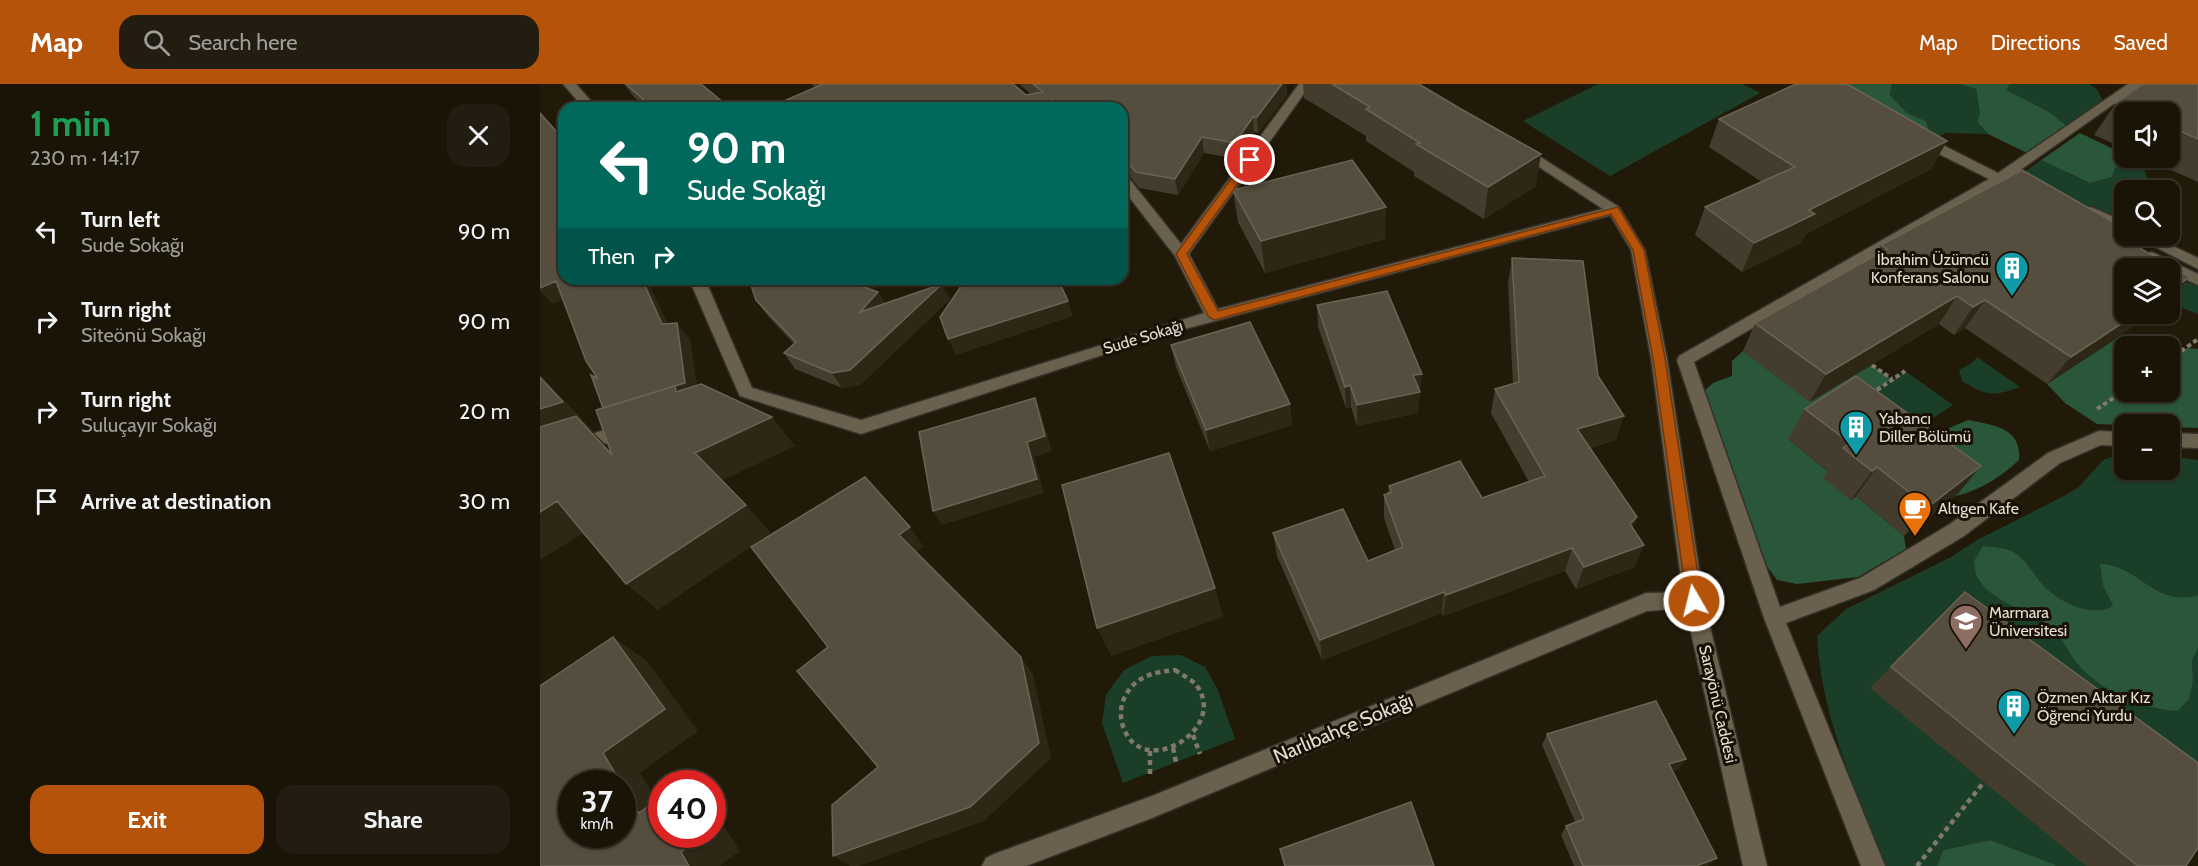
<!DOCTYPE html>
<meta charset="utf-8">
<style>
:root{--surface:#1a1407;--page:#231d11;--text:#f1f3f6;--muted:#9f9e9b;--line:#383328;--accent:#b45309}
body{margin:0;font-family:Cabin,sans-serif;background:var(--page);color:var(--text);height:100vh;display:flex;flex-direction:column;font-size:22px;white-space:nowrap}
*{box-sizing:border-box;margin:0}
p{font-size:20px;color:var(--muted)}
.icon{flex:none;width:33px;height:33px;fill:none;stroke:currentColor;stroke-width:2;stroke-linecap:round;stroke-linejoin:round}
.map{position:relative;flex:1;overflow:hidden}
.drawer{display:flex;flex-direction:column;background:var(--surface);width:540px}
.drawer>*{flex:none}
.banner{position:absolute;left:18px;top:18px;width:570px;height:183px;border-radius:18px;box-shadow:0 2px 4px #0004,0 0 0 2px var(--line);background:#00695c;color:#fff;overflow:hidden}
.buttons{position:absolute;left:1574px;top:18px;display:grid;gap:12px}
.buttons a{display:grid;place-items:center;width:66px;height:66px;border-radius:12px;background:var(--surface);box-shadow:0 2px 4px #0004,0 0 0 2px var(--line);font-size:30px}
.speed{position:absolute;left:18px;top:686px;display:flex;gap:12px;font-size:30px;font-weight:700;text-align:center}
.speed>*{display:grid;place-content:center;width:78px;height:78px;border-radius:50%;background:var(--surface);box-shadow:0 2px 4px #0004,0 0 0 2px var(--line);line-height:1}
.speed small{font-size:15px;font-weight:400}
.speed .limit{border:9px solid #d22;background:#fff;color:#111}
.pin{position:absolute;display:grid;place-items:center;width:51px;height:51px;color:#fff;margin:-26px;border:3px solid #fff;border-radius:50%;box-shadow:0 2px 6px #0007}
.me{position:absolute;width:66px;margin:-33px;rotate:352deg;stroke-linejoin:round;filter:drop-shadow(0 0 4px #0008)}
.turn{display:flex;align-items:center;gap:21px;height:126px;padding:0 30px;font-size:27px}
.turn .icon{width:78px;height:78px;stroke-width:2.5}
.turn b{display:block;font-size:42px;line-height:51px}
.then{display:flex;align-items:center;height:57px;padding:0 30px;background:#0003;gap:12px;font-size:22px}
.round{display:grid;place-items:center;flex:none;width:63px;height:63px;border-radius:18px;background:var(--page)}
.headline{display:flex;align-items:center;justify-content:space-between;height:102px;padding:0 30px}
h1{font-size:36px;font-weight:800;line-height:45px;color:#1e9e55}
.button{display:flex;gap:12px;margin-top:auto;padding:12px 30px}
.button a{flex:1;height:69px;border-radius:18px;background:var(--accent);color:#fff;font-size:24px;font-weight:800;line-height:69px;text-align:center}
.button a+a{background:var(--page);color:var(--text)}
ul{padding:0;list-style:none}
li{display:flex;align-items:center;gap:18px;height:90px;padding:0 30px}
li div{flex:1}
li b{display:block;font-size:22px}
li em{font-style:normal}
header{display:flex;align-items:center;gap:36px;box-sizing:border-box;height:84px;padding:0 30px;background:var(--accent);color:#fff}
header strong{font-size:28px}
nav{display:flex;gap:33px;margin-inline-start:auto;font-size:21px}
.search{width:420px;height:54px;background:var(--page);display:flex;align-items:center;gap:15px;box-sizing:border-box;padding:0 21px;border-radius:18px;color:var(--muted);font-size:22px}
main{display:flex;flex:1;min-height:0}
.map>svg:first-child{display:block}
.green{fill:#1b3e28}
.forest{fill:#2a563a}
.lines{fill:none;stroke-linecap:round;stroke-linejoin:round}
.lane-casing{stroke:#36302a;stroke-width:3}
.street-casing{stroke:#36302a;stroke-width:3}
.secondary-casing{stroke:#36302a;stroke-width:3}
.path-far1{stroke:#7f796b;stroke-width:4;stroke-dasharray:4.5 3;stroke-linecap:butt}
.path{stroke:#7f796b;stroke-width:4.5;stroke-dasharray:5 4;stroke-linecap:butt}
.lane{fill:#69614d;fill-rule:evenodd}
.street{fill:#69614d;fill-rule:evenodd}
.secondary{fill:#69614d;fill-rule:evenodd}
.wall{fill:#443c2c}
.shaded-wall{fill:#2f2716}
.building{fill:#554e3e;stroke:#6b6455;stroke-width:1.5}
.route{fill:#b45309;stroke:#753606;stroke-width:1.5}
.labels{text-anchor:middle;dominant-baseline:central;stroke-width:6;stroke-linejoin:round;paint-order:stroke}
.poi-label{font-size:16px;fill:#e3ded3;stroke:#181103;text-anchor:start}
.street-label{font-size:16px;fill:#e3ded3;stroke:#181103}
.near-street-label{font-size:20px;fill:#e3ded3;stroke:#181103}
</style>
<header>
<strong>Map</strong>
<div class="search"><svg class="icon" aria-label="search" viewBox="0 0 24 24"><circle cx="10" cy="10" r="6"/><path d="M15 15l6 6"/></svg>Search here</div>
<nav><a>Map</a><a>Directions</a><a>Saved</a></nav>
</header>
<main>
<section class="drawer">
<div class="headline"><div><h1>1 min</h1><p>230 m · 14:17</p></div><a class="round"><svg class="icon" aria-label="close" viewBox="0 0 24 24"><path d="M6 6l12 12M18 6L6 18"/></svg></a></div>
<ul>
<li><svg class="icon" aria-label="left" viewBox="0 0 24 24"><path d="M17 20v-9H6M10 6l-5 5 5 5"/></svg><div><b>Turn left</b><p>Sude Sokağı</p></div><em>90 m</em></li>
<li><svg class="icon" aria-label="right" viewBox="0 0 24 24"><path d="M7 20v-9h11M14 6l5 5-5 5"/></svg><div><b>Turn right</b><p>Siteönü Sokağı</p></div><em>90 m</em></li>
<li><svg class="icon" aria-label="right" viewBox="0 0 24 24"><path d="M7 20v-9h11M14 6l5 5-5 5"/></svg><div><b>Turn right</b><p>Suluçayır Sokağı</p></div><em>20 m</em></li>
<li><svg class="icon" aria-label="arrive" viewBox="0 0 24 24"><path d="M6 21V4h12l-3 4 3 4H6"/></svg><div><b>Arrive at destination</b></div><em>30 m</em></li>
</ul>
<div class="button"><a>Exit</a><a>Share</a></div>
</section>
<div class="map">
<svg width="1658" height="782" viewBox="0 0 1658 782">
<rect width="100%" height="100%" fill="#221a09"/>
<path class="green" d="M1058 0H1202L1220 9 1070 92 983 37Z
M1352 0H1420L1436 5 1440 30 1437 38 1448 50 1405 49 1390 60 1386 37 1367 29 1350 11Z
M1470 0H1549L1557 5 1565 22 1531 45 1509 28 1465 6Z
M1589 74 1601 77 1610 101 1603 106H1584V121L1566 134 1479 92 1501 76 1550 99Z
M1629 192 1658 202V230L1629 219Z
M1437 273 1480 303C1452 313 1447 312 1422 297L1419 286 1432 279Z
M1365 287 1413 321 1384 340 1337 306Z
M1584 369V386H1629V372L1658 376V511C1615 524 1597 479 1561 480L1563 502 1573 522C1551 534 1518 518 1502 501 1493 490 1487 477 1475 469 1467 463 1453 463 1443 462L1493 533 1510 543 1527 561 1539 582 1653 596 1652 577 1658 564V723L1546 782H1516L1450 756 1403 766 1397 782H1346C1316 708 1281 633 1277 552L1306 525 1411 473 1437 456 1524 412 1539 403 1563 376Z
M641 571 665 583 677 604 695 655 583 699 562 639 566 611 584 586 612 572Z"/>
<path class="forest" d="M1295 0H1352L1350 11 1367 29 1386 37 1389 48Z
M1420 0H1470L1466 6 1509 28 1531 45 1493 72 1448 50 1437 38 1440 30 1436 5Z
M1540 49 1584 70V74H1589L1574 85 1572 93 1550 99 1501 76Z
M1580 252 1604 262H1584V308H1629V274L1647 264 1658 265V344L1557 340 1525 319 1507 300Z
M1203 267 1270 317 1332 281 1352 295 1337 306 1384 340 1361 355 1376 367 1407 345 1428 336C1454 341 1482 344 1479 376 1461 393 1440 406 1416 412L1248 355 1290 389 1311 416 1316 412 1364 452 1366 465 1318 493 1257 500 1237 496 1226 481 1163 308 1173 299 1192 292V277Z
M1443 462C1452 463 1467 463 1475 469 1487 476 1493 490 1502 500 1518 518 1551 534 1573 522L1563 502 1560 480C1597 479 1615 524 1658 511V564L1652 577 1653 596 1649 615 1638 627C1603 625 1565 609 1540 583 1529 571 1524 554 1510 543 1488 525 1453 520 1438 494 1435 490 1435 482 1434 477Z
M1450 756 1513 780 1516 782H1397L1403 766Z"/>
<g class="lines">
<defs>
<path id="lane" d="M1588 0H1602L1469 94 1474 99 1472 102 1459 101 1154 278 1240 523 1320 494 1410 440 1508 369 1559 347 1584 348V362L1561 361 1520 379 1424 452 1334 506 1246 539 1345 782H1321L1224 534 1137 276 1139 272 1449 95 1377 59V53H1387L1458 89Z
M1551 123 1584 137V148L1546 130 1544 127Z
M1594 152H1612L1658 174V185Z
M1612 168 1658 190V201L1629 188V184C1621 184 1609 180 1605 173L1607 170Z
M1629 349 1658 350V364L1629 363Z"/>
<path id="street" d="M23 0H36L57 24H44Z
M759 0H771L649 170 678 225 1074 122 1081 126 1079 129 630 249 321 350 200 312 198 308 149 195H165L212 304 321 336 664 229 635 172 582 104V91L587 92 641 160Z
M87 339 93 341 96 346 93 351 0 380V366Z
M1154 508 1161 511 1164 517 1161 523 1107 527 612 734 486 782H442L446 774 454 770 612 712 1099 512 1106 509Z"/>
<path id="secondary" d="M980 60 1079 123 1105 166 1127 274 1164 517 1227 782H1203L1144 517 1111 274 1091 166 1069 129 975 67V61Z"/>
</defs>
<use href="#lane" class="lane-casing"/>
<use href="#street" class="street-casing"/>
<use href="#secondary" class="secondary-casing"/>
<path class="path-far1" d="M1629 276 1658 255
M1332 281 1352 295
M1337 306 1365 287
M1557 325 1584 307"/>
<path class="path" d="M635 586C642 591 653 596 657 602 688 645 604 696 584 645 579 633 580 620 587 609 598 591 616 588 635 586Z
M653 651 660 670
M633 664 636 678
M610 667V690
M1377 782 1444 698"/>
<use href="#lane" class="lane"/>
<use href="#street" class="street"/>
<use href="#secondary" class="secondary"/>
</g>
<path class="wall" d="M84 0H161L190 24H106L94 13Z
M271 0H473L486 11 491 10 479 0H746L747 11 718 49 714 48 697 75 664 69 638 111 599 104 589 91 582 89V24L275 3Z
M763 0H879L996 102 944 135 874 92V88L826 57V52L764 14Z
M1658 0V98L1604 74H1629V28H1584V64L1554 51 1576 19Z
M1179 35 1407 57 1391 85 1266 150 1261 159 1202 188 1155 151 1165 123 1222 98 1169 63Z
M693 106 845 155 725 189 698 138Z
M1575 139 1573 142 1588 152 1585 156 1584 230 1507 300 1425 244 1414 251 1399 240 1270 318 1203 267 1215 239 1334 172 1341 161Z
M972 174 1058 292 1076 356 1050 364 1097 433 1092 444 1095 483 1036 505 1025 487 903 532 902 529 782 576 737 472 733 449 828 477 855 466 844 434V411L848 409 849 402 942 414 989 398 951 329 955 305 973 300 968 200Z
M209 195H344L332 206 338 208 345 220 410 215 320 301 302 304 255 285 244 269 254 260 227 231 216 216Z
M777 221 880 311H879L878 329 817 342 811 323 806 324 778 243Z
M631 261 750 320 752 341 670 367 636 283Z
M1265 325 1416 412 1364 452 1316 412 1311 416 1283 394 1288 387 1248 355Z
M1425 508 1646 782H1546L1330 604Z
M1007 650 1146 675 1137 686 1132 687 1168 782H1034L1021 751 1026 742 1035 738 1002 661Z"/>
<path class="shaded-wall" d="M742 0H746L747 11 718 49 717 33Z
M513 15 516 24H505Z
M713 33 714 48 697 75 695 59Z
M662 53 664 69 638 111 635 95Z
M1407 57 1391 85 1266 150 1261 159 1202 188 1214 159 1269 126Z
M1001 70 996 102 944 135 948 103Z
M846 123 845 155 725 189 721 157Z
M582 148H583L587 164 582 166Z
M1650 193 1629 217V207Z
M102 195H107L135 256 122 240Z
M318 195H344L322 215 313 199Z
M16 197 30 213 13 220 0 207V204Z
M402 200 410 215 320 301 302 304 292 289Z
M338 208 347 224 320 228Z
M1417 212 1399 240 1270 318 1286 290Z
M1445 216 1425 244 1414 251 1433 223Z
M528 217 533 232 416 271 408 255Z
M1596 230H1612L1507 300 1531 273Z
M137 239 150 255 159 314 79 339Z
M882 290 878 329 817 342V321L873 291Z
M0 293 27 319 53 347H52L66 361 102 400 0 364Z
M810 301 811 323 806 324 805 303Z
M495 314 501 329 512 367 494 373 504 409 402 441 393 427 487 358Z
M750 320 752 341 670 367 666 346Z
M1084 332 1076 356 1031 369 1037 345Z
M232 333 255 362 181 397 155 369Z
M1441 382 1416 412 1364 452 1388 423Z
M1337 383 1316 412 1311 416 1332 387Z
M17 417 50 445 0 476V428Z
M206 421 231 449 118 526 86 500Z
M1097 433 1087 455 1090 440Z
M370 443 384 463 373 470 359 451Z
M1104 461 1095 483 1036 505 1044 483Z
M1032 464 1025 487 903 532 906 511Z
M675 504 683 533 571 572 557 544Z
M904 508 902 529 782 576 780 556Z
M73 553 107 577 158 647 100 689 122 724 99 729 82 701V699H81L63 669Z
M481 573 493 590 511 674 444 737 319 782H310L293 772Z
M1146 675 1137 686 1121 691 1129 680Z
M172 724 200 767 180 782H149L141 768 165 750H172Z
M1177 774 1168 782H1156Z"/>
<path class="building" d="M86 0H161L190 24H113Z
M283 0H473L486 11 503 8 493 0H742L717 33H713L695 59 662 53 635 95 596 88 585 75 582 74V24H510L513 15 505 24H228Z
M792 0H879L921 25 1001 70 948 103 876 60 880 59 826 25 830 23Z
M1256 0H1307L1407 57 1269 126 1275 130 1214 159 1165 123 1255 83 1179 35Z
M1603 0H1658V55L1629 42V28H1598L1576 19Z
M0 29 24 56V195H102L122 240 137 239 145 299 63 324 51 291 58 295 46 277 16 197 0 204Z
M812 76 846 123 721 157 693 106Z
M1482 86 1575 139 1572 142 1584 148V152H1588L1584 155 1650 193 1629 207V184H1584V230H1596L1531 273 1445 216 1433 223 1417 212 1286 290 1215 239 1347 165 1341 161Z
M972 174 1043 177 1058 292 1084 332 1037 345 1097 433 1090 440 1104 461 1044 483 1032 464 906 511 904 508 780 556 733 449 803 425 828 477 863 463 844 411 852 408 849 402 920 377 942 414 1005 392 955 305 979 298Z
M209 195H318L313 199 338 208 320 228 402 200 310 286 292 289 244 269 256 258 216 216Z
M426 195H518L528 217 408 255 400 233Z
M847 207 882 290 873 291 880 308 817 321 810 301 805 303 777 221Z
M710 238 750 320 666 346 631 261Z
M1316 292 1441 382 1388 423 1337 383 1332 387 1303 364 1310 359 1265 325Z
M0 293 23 318 0 325Z
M161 300 232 333 155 369 206 421 86 500 17 417 0 428V343L36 332 72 371 56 326 135 302 136 308Z
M495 314 505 352 487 358 497 395 393 427 379 348Z
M629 369 675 504 557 544 522 401Z
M325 393 370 443 359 451 481 573 499 659 430 723 293 772 292 721 338 683 257 587 288 563 211 463Z
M1425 508 1658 679V764L1646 782H1598L1351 583Z
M73 553 125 625 63 669 81 699H32V750H82V701L99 729 122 712V750H165L141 768 149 782H0V602Z
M1116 617 1146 675 1129 680 1177 774 1156 782H1043L1026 742 1044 735 1007 650Z
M871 718 894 782H745L740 765Z"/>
<path class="route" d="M707 73 715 76 647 170 678 227 1078 123 1104 166 1125 274 1162 517 1160 522H1149L1147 517 1113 274 1093 166 1071 130 674 236 668 232 636 170Z"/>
<defs>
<symbol id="building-pin" viewBox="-11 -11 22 30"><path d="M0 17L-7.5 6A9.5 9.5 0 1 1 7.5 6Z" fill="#0f9aa8" stroke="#181103"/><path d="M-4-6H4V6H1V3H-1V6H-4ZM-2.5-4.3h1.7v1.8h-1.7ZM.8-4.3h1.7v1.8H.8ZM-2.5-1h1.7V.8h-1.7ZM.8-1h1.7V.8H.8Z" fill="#fff"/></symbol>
<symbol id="cafe-pin" viewBox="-11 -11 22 30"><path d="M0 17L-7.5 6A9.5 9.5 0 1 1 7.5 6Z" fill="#e8710a" stroke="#181103"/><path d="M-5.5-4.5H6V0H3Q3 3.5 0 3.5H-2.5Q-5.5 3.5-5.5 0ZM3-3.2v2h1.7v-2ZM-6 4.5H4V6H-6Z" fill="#fff"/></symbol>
<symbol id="school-pin" viewBox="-11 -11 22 30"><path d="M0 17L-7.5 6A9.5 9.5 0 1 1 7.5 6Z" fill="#8d6e63" stroke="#181103"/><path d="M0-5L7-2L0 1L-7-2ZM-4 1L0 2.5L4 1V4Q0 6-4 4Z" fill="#fff"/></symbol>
</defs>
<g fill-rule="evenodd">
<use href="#building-pin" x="1453" y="165" width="38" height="52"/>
<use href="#building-pin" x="1297" y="324" width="38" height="52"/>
<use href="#cafe-pin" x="1356" y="405" width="38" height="52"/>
<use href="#school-pin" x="1407" y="518" width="38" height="52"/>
<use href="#building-pin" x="1455" y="603" width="38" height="52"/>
</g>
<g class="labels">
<g class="poi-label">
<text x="1449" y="175" text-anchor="end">İbrahim Üzümcü<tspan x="1449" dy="18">Konferans Salonu</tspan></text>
<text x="1339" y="334">Yabancı<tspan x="1339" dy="18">Diller Bölümü</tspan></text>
<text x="1398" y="424">Altıgen Kafe</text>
<text x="1449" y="528">Marmara<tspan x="1449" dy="18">Üniversitesi</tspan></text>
<text x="1497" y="613">Özmen Aktar Kız<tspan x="1497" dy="18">Öğrenci Yurdu</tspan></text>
</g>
<g class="street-label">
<text transform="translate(603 253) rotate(-17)">Sude Sokağı</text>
<text transform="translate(1178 620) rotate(77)">Sarayönü Caddesi</text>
</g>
<g class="near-street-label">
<text transform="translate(803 644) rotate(-23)">Narlıbahçe Sokağı</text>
</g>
</g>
</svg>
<div class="buttons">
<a><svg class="icon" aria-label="sound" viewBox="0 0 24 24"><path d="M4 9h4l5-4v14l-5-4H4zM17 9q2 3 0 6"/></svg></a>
<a><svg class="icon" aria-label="search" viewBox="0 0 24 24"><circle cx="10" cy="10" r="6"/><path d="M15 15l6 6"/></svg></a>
<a><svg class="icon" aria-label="layers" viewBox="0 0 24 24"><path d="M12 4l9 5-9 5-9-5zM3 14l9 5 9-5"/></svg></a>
<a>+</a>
<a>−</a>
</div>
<div class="speed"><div>37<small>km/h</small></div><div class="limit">40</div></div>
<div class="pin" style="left:710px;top:76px;background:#d93025"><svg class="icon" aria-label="arrive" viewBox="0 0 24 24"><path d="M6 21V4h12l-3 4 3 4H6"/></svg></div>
<svg class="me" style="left:1154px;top:517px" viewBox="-20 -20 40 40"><circle r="17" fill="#b45309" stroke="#fff" stroke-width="3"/><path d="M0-11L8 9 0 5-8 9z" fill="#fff"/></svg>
<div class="banner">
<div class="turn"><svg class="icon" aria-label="left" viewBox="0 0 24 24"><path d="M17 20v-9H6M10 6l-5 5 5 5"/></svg><div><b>90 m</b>Sude Sokağı</div></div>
<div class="then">Then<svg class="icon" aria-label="right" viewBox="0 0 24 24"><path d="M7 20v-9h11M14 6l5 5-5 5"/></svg></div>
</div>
</div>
</main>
